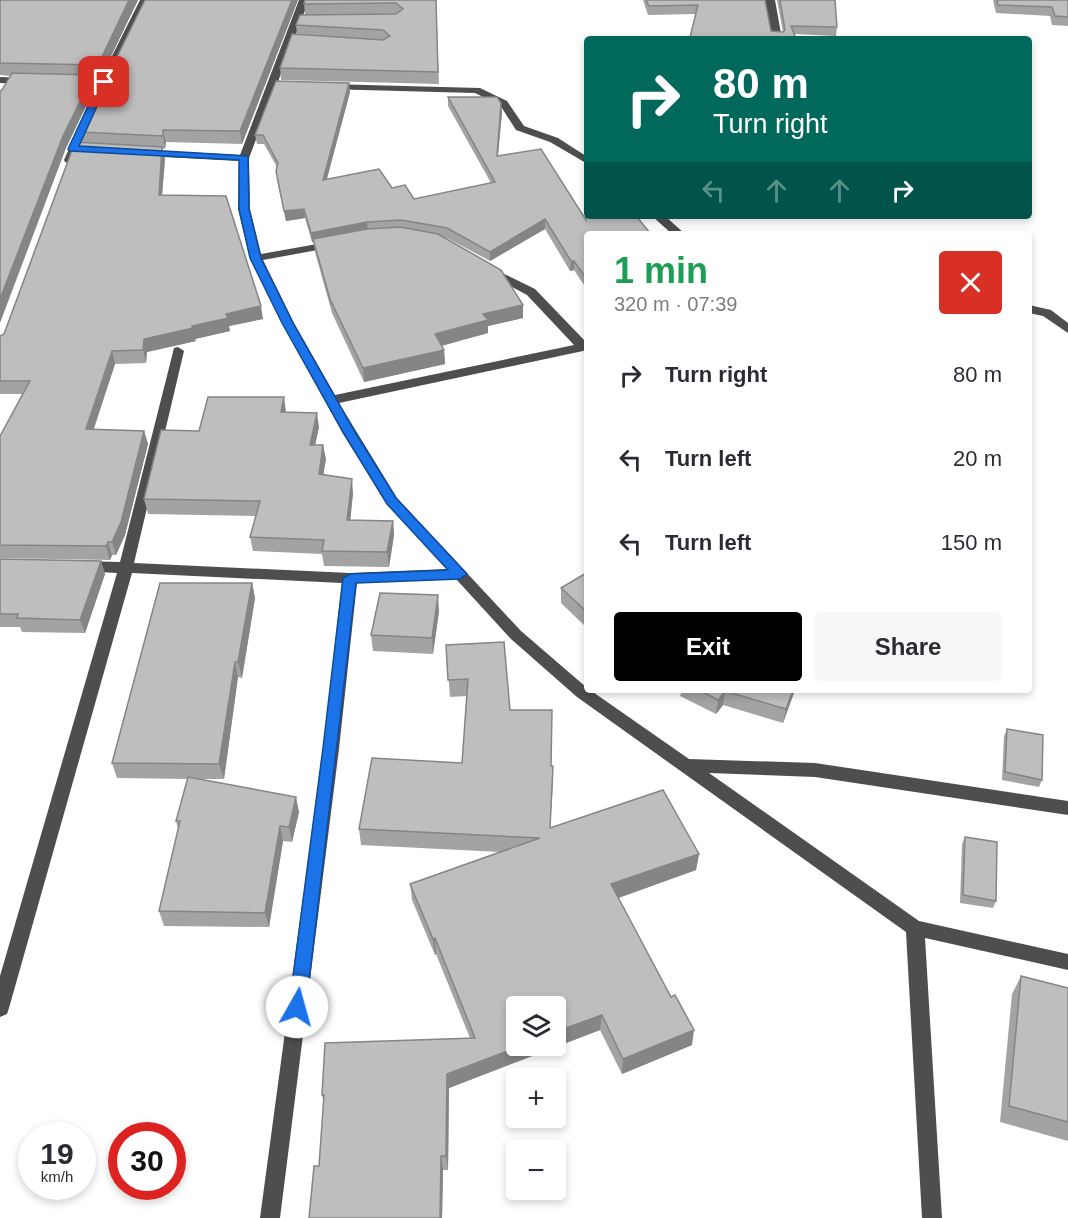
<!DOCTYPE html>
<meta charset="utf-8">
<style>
:root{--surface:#fff;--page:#f7f7f7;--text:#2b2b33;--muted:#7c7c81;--accent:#000}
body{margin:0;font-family:Helvetica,sans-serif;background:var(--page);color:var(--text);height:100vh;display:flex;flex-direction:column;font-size:22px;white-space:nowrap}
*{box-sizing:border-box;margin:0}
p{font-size:20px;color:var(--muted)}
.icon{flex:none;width:33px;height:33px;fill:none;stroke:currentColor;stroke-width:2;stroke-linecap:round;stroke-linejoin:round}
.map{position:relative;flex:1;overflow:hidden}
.sheet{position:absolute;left:584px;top:231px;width:448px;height:462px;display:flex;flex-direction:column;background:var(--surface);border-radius:6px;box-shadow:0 3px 9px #0003}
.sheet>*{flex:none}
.top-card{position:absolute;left:584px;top:36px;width:448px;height:183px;border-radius:6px;box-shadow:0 3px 9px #0003;background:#00695c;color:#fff;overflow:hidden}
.buttons{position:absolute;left:506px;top:996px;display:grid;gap:12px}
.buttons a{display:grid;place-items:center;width:60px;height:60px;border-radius:6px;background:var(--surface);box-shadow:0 3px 9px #0003;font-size:30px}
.speed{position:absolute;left:18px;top:1122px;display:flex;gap:12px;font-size:30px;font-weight:700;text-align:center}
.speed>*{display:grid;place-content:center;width:78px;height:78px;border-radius:50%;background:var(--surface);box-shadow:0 3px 9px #0003;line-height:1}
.speed small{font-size:15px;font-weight:400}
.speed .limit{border:9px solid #d22;background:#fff;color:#111}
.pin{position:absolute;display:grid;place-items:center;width:51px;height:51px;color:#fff;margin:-26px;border-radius:12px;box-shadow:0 3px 9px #0006}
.me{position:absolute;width:66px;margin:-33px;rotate:7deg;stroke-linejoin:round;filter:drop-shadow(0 0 4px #0008)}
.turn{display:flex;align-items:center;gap:21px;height:126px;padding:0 30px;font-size:27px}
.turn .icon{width:78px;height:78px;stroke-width:2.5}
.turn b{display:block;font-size:42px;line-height:51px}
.lanes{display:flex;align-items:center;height:57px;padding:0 30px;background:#0003;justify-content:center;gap:30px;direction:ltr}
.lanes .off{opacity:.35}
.round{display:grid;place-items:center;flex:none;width:63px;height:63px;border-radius:6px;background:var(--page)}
.overview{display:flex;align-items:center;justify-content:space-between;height:102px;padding:0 30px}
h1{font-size:36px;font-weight:700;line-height:45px;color:#1e9e55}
.button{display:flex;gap:12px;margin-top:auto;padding:12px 30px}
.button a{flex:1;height:69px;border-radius:6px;background:var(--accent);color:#fff;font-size:24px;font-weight:700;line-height:69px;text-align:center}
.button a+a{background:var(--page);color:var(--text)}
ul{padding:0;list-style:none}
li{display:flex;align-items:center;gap:18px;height:84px;padding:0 30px}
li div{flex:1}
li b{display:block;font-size:22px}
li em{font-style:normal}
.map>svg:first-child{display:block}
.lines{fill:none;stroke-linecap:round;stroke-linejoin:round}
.minor{fill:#4e4e4e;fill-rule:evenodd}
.wall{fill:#a3a3a3}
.shaded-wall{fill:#858585}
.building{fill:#bebebe;stroke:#858585;stroke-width:1.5}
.route{fill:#1a73e8;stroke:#114b97;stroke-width:1.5}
</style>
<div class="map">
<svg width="1068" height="1218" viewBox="0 0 1068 1218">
<rect width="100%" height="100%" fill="#fff"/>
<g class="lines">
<path class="minor" d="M140 0H150L109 82 74 160 69 163 65 162 64 160 99 82Z
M299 0H309L249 158 250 209 261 254 334 241 340 244 334 247 263 260 294 323 335 395 574 345 527 295 488 274 486 272 492 268 535 289 586 342V350L583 351 339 403 397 498 521 631 586 687V690H590L689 759 815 763 1068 801V815L815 777 709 773 919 921 1068 954V970L925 938 942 1218H922L906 932 577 697 511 639 456 579 357 583 339 749 280 1218H260L323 749 342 583 132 573 9 1008 7 1014 0 1017V976L117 573 83 571 76 566 83 561 120 562 174 348 178 347 184 351 134 563 350 573 447 569 387 504 342 432 282 323 250 258 238 209 239 161 145 156 140 153 145 150 240 155Z
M765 0H775L782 39H772Z
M0 77 26 78 31 81 26 84 0 83Z
M329 84 480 88 507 101 524 126 558 138 586 156V163L550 142 516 130 500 105 475 93 325 89 324 87Z
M652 216H665L685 234H672Z
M1029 305 1051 310 1068 323V333L1043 316 1029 313Z"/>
</g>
<path class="wall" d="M0 0H138L101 77H93L95 87 66 148 2 90 11 76 0 75Z
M298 0 242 144 166 142 165 149 162 148 165 159 162 195 263 319 229 326 230 331 195 339 196 341 147 352 146 363 115 364 94 429 144 431 148 444 125 535 116 555H112L110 560 0 558V436L22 394H0V336L4 334 83 142 80 132Z
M436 0 439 84 281 80 280 68 297 35 296 25 305 14 304 4Z
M643 0H765L771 31 783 32 777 0H835L837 27 836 36 794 34 796 39H690L696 14 648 15Z
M993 0H1068V26L1052 25 1050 16 996 13Z
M350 92 327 179 392 188 414 199 491 183 448 106V97L502 112 498 156 586 234V288L574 270 570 271 545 229 490 261 447 238 444 237 523 305V318L488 326V333L442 346 444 350 445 364 364 382 332 313 315 252 314 242H312L305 218 286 221 277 180 276 171 277 167 264 144H257L255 135Z
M286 412 319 427 315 445 326 459 323 475 353 493 350 520 393 521 394 535 389 567 324 566 322 554 253 551 250 537 256 516 148 514 144 499 199 431Z
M0 559 101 561 105 574 85 633 22 632 20 627H0Z
M586 573V627L561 603V588Z
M252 583 255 598 242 678 238 677 224 779H196L299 812 292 842 283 841 269 927 164 926 159 911 178 829 176 821 188 779 117 778 112 763Z
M439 611 433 654 373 651 371 635Z
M446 645 510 710 551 766 553 783 550 828 699 854 696 870 618 898 692 1045 622 1074 600 1030 449 1088 448 1170H443L442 1218H309L319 1166 324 1104 322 1095 470 1038 436 954 435 955 412 900 410 884 500 852 361 845 359 829 462 763 467 696 450 697Z
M676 690H795L783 723 723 705 716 714 680 696 681 693Z
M1007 729 1042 780 1039 787 1002 780 1004 736Z
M965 837 996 901 993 908 960 903 962 844Z
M1021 976 1068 988V1141L1000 1122 1012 994Z"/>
<path class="shaded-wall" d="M129 0H138L101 77 98 65Z
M292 0H298L242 144 240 131Z
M93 75 95 87 66 148 0 323V299L63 136Z
M349 83 350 92 324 189 323 180Z
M501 103 502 112 497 165V156Z
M163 130 166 142 165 149 163 136Z
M162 147 165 159 161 208 159 195Z
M304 209 305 218 286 221 284 211Z
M545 219V229L490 261V252Z
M367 222 368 232 312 242 311 233Z
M571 261H574V270L570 271Z
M523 305V318L488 326V333L436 347 435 334 483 314Z
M261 306 263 319 229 326 230 331 195 339 196 341 147 352 146 363 143 350 144 339 192 326 226 314Z
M444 350 445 364 364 382 363 368Z
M112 351 115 364 89 442 86 429Z
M284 397 286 412H281Z
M317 413 319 427 312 459 310 445Z
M144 431 148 444 125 535 116 555 112 542Z
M323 445 326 459 321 488 319 474Z
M352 479 353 493 349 534 347 520Z
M393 521 394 535 389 567 387 552Z
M108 542 112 555 110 560 106 546Z
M101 561 105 574 85 633 80 620Z
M252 583 255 598 242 678 238 662Z
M438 595 439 611 433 654 432 638Z
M235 662 238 677 224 779 219 764Z
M793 690H795L783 723 786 709Z
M725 691 723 705 716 714 718 700Z
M296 797 299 812 292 842 289 827Z
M280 826 283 841 269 927 265 913Z
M699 854 696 870 610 901 611 884Z
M435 938 436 954 435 955 433 939Z
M602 1015 600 1030 449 1088 448 1170 446 1156 447 1074 521 1046H555V1032Z
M694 1030 692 1045 622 1074 623 1059Z
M441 1156 443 1170 442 1218H440Z"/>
<path class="building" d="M0 0H129L98 65 0 63Z
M145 0H292L240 131 163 130V136L80 132Z
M305 0H436L438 72 280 68 292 34 383 40 390 36 383 30 296 25 300 15 396 14 403 9 396 3 304 4Z
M646 0H765L771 31 783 32 785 30 780 0H835L837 27 791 26 796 39H709L690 37 698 5 649 6Z
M997 0H1068V17L1055 16 1052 7 998 5Z
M12 73 93 75 63 136 0 299V91L2 90Z
M276 81 349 83 323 180 379 169 392 188 405 185 414 199 495 182 448 97H497L501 103 497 156 541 149 586 220V214V216H636L651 234H586V278L574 261H571L545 219 490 252 447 228 401 220 367 222 311 233 304 209 284 211 276 171 278 163 263 135H255Z
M75 142 162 147 159 195 226 196 261 306 226 314 228 318 192 326 193 328 144 339 143 350 112 351 86 429 144 431 121 522 112 542H108L106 546 0 545V436L30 381H0V336L4 334Z
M400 227 438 234 501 270 523 305 483 314 488 320 435 334 444 350 363 368 330 299 313 239 367 229Z
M208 397H284L281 412 317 413 310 445H323L319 474 352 479 347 520 393 521 387 552 322 551 324 540 250 537 260 501 144 499 161 430 199 431Z
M0 559 101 561 80 620 17 618 18 614H0Z
M586 573V611L561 588Z
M160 583H252L238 662H235L219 764 112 763Z
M380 593 438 595 432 638 371 635Z
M504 642 510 710H552L551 766H553L550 828 663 790 699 854 611 884 671 997 675 995 694 1030 623 1059 602 1015 555 1032V1006H516V1046H521L447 1074 446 1156H441L440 1218H309L314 1166H319L324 1095H322L325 1043 475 1038 435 938 433 939 410 884 540 838 359 829 372 758 462 763 468 679 448 680 446 645Z
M699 690H793L786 709 725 691 718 700Z
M1007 729 1043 735 1042 780 1005 772Z
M188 777 296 797 289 827 280 826 265 913 159 911 180 821H176Z
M965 837 997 842 996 901 963 895Z
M1021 976 1068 988V1122L1009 1106Z"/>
<path class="route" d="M100 80 108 82 79 146 248 156 249 209 261 258 293 323 355 432 396 498 467 574 460 579 356 583 306 1007 303 1012 297 1015 291 1012 289 1007 323 748 343 578 350 574 448 570 387 504 343 432 282 323 250 258 239 209V160L70 151 68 149Z"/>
</svg>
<div class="buttons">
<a><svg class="icon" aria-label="layers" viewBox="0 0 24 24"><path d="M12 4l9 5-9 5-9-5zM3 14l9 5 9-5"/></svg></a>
<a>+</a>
<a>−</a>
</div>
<div class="speed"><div>19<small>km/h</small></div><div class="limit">30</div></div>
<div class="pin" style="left:104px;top:82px;background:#d93025"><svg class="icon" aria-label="arrive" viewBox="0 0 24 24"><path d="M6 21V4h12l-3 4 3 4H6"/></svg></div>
<svg class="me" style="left:297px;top:1007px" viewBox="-20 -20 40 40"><circle r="19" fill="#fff"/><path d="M0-13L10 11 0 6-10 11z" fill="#1a73e8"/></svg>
<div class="top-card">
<div class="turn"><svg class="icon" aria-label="right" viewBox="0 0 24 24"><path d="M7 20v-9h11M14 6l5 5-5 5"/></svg><div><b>80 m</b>Turn right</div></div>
<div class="lanes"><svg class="icon off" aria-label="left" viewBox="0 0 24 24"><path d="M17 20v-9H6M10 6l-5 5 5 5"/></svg><svg class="icon off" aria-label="ahead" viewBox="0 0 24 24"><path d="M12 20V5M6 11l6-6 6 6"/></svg><svg class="icon off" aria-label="ahead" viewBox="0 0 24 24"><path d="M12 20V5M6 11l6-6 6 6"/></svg><svg class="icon" aria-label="right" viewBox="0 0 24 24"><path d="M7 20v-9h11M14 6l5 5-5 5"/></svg></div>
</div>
<section class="sheet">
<div class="overview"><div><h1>1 min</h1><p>320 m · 07:39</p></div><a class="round" style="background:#d93025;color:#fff"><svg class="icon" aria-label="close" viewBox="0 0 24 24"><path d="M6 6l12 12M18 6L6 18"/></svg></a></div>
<ul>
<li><svg class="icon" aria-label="right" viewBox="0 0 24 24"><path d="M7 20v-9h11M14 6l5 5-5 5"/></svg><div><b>Turn right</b></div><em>80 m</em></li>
<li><svg class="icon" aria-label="left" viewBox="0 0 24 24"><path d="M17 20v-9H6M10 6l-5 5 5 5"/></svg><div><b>Turn left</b></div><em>20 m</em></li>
<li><svg class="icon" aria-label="left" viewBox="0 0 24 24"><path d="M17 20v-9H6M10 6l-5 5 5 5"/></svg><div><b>Turn left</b></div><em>150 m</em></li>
</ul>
<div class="button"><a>Exit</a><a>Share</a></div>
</section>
</div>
